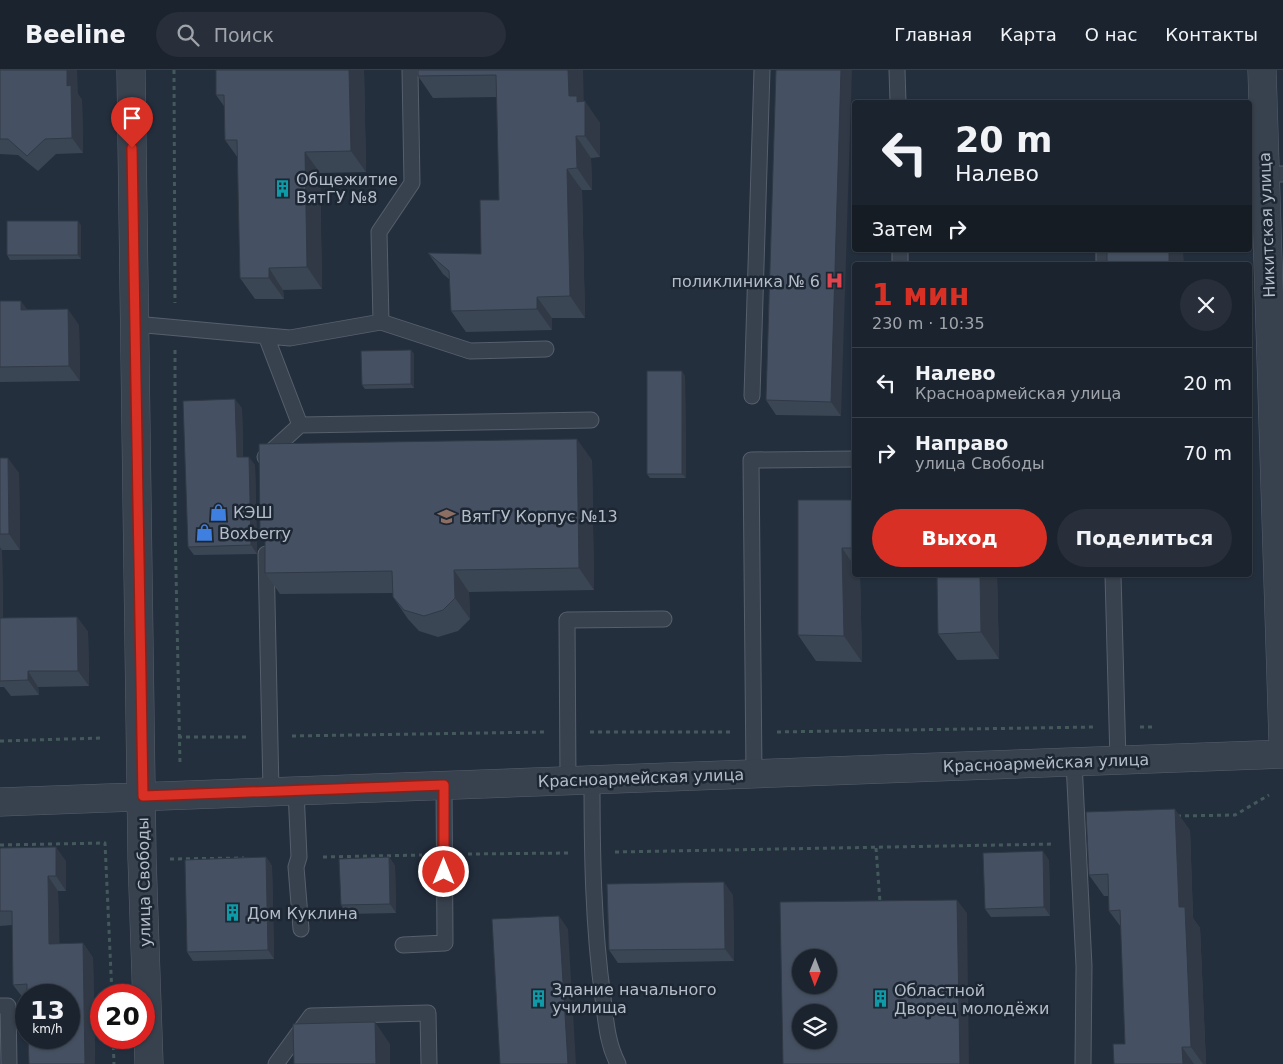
<!DOCTYPE html>
<html lang="ru">
<meta charset="utf-8">
<style>
:root{--surface:#1b232e;--page:#282f3a;--text:#f1f3f6;--muted:#a0a4aa;--line:#39404a;--accent:#d93025}
body{margin:0;font-family:"DejaVu Sans",sans-serif;background:var(--page);color:var(--text);height:100vh;display:flex;flex-direction:column;font-size:19px;white-space:nowrap}
*{box-sizing:border-box;margin:0}
p{font-size:16px;color:var(--muted)}
.icon{flex:none;width:28px;height:28px;fill:none;stroke:currentColor;stroke-width:2;stroke-linecap:round;stroke-linejoin:round}
.map{position:relative;flex:1;overflow:hidden}
.details{position:absolute;left:852px;top:192px;width:400px;height:315px;display:flex;flex-direction:column;background:var(--surface);border-radius:5px;box-shadow:0 1px 4px #0004,0 0 0 1px var(--line)}
.details>*{flex:none}
.banner{position:absolute;left:852px;top:30px;width:400px;height:152px;border-radius:5px;box-shadow:0 1px 4px #0004,0 0 0 1px var(--line);background:#1b232e;color:var(--text);overflow:hidden}
.needle{width:32px;rotate:181deg}
.controls{position:absolute;left:792px;top:879px;display:grid;gap:10px}
.controls a{display:grid;place-items:center;width:45px;height:45px;border-radius:50%;background:var(--surface);box-shadow:0 1px 4px #0004,0 0 0 1px var(--line);font-size:25px}
.speed{position:absolute;left:15px;top:914px;display:flex;gap:10px;font-size:25px;font-weight:700;text-align:center}
.speed>*{display:grid;place-content:center;width:65px;height:65px;border-radius:50%;background:var(--surface);box-shadow:0 1px 4px #0004,0 0 0 1px var(--line);line-height:1}
.speed small{font-size:12px;font-weight:400}
.speed .limit{border:8px solid #d22;background:#fff;color:#111}
.pin{position:absolute;display:grid;place-items:center;width:42px;height:42px;color:#fff;margin:-51px -21px;border-radius:50% 50% 50% 0;rotate:-45deg;box-shadow:0 0 5px #0007}
.pin .icon{rotate:45deg}
.me{position:absolute;width:55px;margin:-28px;rotate:0deg;stroke-linejoin:round;filter:drop-shadow(0 0 4px #0008)}
.turn{display:flex;align-items:center;gap:18px;height:105px;padding:0 20px;font-size:22px}
.turn .icon{width:65px;height:65px;stroke-width:2.5}
.turn b{display:block;font-size:35px;line-height:42px}
.then{display:flex;align-items:center;height:48px;padding:0 20px;background:#0003;gap:10px;font-size:19px}
.round{display:grid;place-items:center;flex:none;width:52px;height:52px;border-radius:26px;background:var(--page)}
.overview{display:flex;align-items:center;justify-content:space-between;height:85px;padding:0 20px}
h1{font-size:30px;font-weight:600;line-height:38px;color:var(--accent)}
.button{display:flex;gap:10px;margin-top:auto;padding:10px 20px}
.button a{flex:1;height:58px;border-radius:30px;background:var(--accent);color:#fff;font-size:20px;font-weight:600;line-height:58px;text-align:center}
.button a+a{background:var(--page);color:var(--text)}
ul{padding:0;list-style:none}
li{display:flex;align-items:center;gap:15px;height:70px;padding:0 20px;border-top:1px solid var(--line)}
li div{flex:1}
li b{display:block;font-size:19px}
li em{font-style:normal}
header{display:flex;align-items:center;gap:30px;box-sizing:border-box;height:70px;padding:0 25px;background:var(--surface);border-bottom:1px solid var(--line)}
header strong{font-size:24px}
nav{display:flex;gap:28px;margin-inline-start:auto;font-size:18px}
.search{width:350px;height:45px;background:var(--page);display:flex;align-items:center;gap:12px;box-sizing:border-box;padding:0 18px;border-radius:28px;color:var(--muted);font-size:19px}
.map>svg:first-child{display:block}
.lines{fill:none;stroke-linecap:round;stroke-linejoin:round}
.lane-casing{stroke:#565f6c;stroke-width:17}
.street-casing{stroke:#565f6c;stroke-width:29}
.path{stroke:#44595c;stroke-width:3;stroke-dasharray:4 4;stroke-linecap:butt}
.lane{stroke:#38414e;stroke-width:15}
.street{stroke:#38414e;stroke-width:28}
.wall{fill:#3b4654}
.shaded-wall{fill:#303945}
.building{fill:#455162;stroke:#303945;fill-rule:evenodd}
.route-casing{stroke:#8d1f18;stroke-width:12}
.route{stroke:#d93025;stroke-width:9}
.labels{text-anchor:middle;dominant-baseline:central;stroke-width:5;stroke-linejoin:round;paint-order:stroke}
.poi-label{font-size:16px;fill:#b4bcc9;stroke:#1d2633;text-anchor:start}
.street-label{font-size:16px;fill:#b4bcc9;stroke:#1d2633}
</style>
<header>
<strong>Beeline</strong>
<div class="search"><svg class="icon" aria-label="search" viewBox="0 0 24 24"><circle cx="10" cy="10" r="6"/><path d="M15 15l6 6"/></svg>Поиск</div>
<nav><a>Главная</a><a>Карта</a><a>О нас</a><a>Контакты</a></nav>
</header>
<div class="map">
<svg width="1283" height="994" viewBox="0 0 1283 994">
<rect width="100%" height="100%" fill="#242f3e"/>
<g class="lines">
<defs>
<path id="lane" d="M897 0 898 32
M1265 104H1283
M900 180V195
M1104 180V195
M381 252 470 281 546 279
M135 254 290 268 381 252 379 162 412 113 410 0
M266 266 300 355
M752 326 762 0
M265 387 300 355 591 350
M266 484 271 721
M1113 505 1118 691
M1074 692 1084 896 1083 994
M754 704 751 390 855 389
M592 710C592 783 593 856 603 928 606 951 607 973 618 994
M568 711 567 550 664 549
M296 721 299 787 296 797 301 859
M403 875 445 873 444 715
M0 936H8L9 994
M276 994 311 946 428 943 429 994"/>
<path id="street" d="M131 0 142 788 149 994
M1262 0 1283 671
M0 732 1283 684"/>
</defs>
<use href="#lane" class="lane-casing"/>
<use href="#street" class="street-casing"/>
<path class="path" d="M174 0 175 233
M175 280V454L180 694
M1140 657H1154
M590 662H731
M777 662 1094 657
M292 666 544 662
M178 667H246
M0 671 102 668
M1177 746 1235 745 1269 725
M0 775 105 773 112 925
M876 778 880 832
M615 782 1054 774
M468 784 569 783
M323 787 422 785
M170 789 244 788
M113 968 114 994"/>
<use href="#lane" class="lane"/>
<use href="#street" class="street"/>
</g>
<path class="wall" d="M0 0 78 24 82 30 83 83 56 84 38 101 18 85 0 84Z
M364 0 366 102 320 103 322 219 283 220 284 229H255L240 208 238 88 225 70 224 36 216 25Z
M583 0V32L600 53V87L591 88 592 120H582L585 248H552V260L466 262 451 241 450 210 443 204 428 183 481 184 499 130 497 27 433 28 418 6Z
M776 0 841 346 776 345 766 330Z
M81 155V189L10 190 7 185Z
M0 231 79 255 80 311 0 312Z
M411 280 414 284V318L365 319 362 315Z
M685 306 686 408H650L647 404Z
M242 338 243 387 255 395 257 484 194 485 188 477Z
M0 388 19 403 20 480H2L3 548 77 547 88 562 89 616 38 617 39 625 11 626 4 617H0Z
M592 390 594 520 469 522 470 549 458 561 438 567 419 561 408 549 393 527V523L280 524 265 503V468L260 462Z
M855 430V505H860L862 592 816 591 798 565Z
M997 505 999 589 957 590 938 564Z
M1128 505H1192V507L1130 508Z
M1190 760 1193 848 1200 858 1206 994H1114L1125 974 1121 857 1109 841V826H1104L1089 805Z
M0 778 66 791V821H58L59 874 83 873 93 888 95 994H29L69 925H26V929H24L13 915 12 855 0 856Z
M266 787 272 796 274 889 193 891 187 882Z
M389 787 395 796 396 843 347 844 341 835Z
M1049 790 1050 846 991 847 985 839Z
M733 825 734 891 618 893 609 880Z"/>
<path class="shaded-wall" d="M67 0H77L78 24 82 30 83 83 72 68 67 16Z
M349 0H364L366 102 351 81Z
M568 0H583L584 36 585 31 600 53V87L585 66 569 26Z
M841 0H852L841 346 831 332Z
M576 66 591 88 592 120 577 98Z
M305 82 320 103 322 219 307 197Z
M567 99 582 120 585 248 570 226Z
M78 151 81 155V189L78 185Z
M1169 180H1183L1184 195H1169Z
M269 198 283 220 284 229 269 208Z
M537 227 552 248V260L537 239Z
M21 231 32 246 21 240Z
M68 239 79 255 80 311 69 296Z
M411 280 414 284V318L411 314Z
M682 301 685 306 686 408 682 404Z
M235 329 242 338 243 395 237 387Z
M577 369 592 390 594 520 579 498Z
M249 387 255 395 257 484 251 475Z
M8 388 19 403 20 480 9 464Z
M0 477 2 480 3 563 0 559Z
M842 478 855 497V505H860L862 592 844 566Z
M454 500 469 522 470 549 455 528Z
M980 505H997L999 589 981 562Z
M77 547 88 562 89 616 78 601Z
M28 601 38 617 39 625 28 610Z
M1175 739 1190 760 1193 848 1200 858 1206 994H1203L1191 977 1179 837Z
M56 777 66 791V821L56 806Z
M1043 781 1049 790 1050 846 1044 837Z
M266 787 272 796 274 889 268 880Z
M389 787 395 796 396 843 390 834Z
M48 806 58 821 60 889 49 874Z
M724 812 733 825 734 891 725 879Z
M957 830 967 843 969 994H960Z
M559 846 568 859 576 994H568Z
M83 873 93 888 95 994H85Z
M375 952 390 974V994H376Z
M1182 977 1194 994H1183Z"/>
<path class="building" d="M0 0H67V16L71 15 72 68 45 69 27 86 8 69H0Z
M216 0H349L351 81 305 82 307 197 269 198V208H240L237 70H225L224 25H216Z
M418 0H568L569 26H577V32L585 31V66H576L577 98 567 99 570 226 537 227V239L451 241 449 201 428 183 481 184 480 130H499L496 5 418 6Z
M776 0H841L831 332 766 330Z
M7 151H78V185H7Z
M1107 180H1169V195H1107Z
M0 231H21V240L68 239 69 296 0 297Z
M411 280V314L362 315 361 281Z
M647 301H682V404H647Z
M235 329 237 387H249L251 475 188 477 183 331Z
M577 369 579 498 454 500 455 528 443 540 424 546 404 540 393 527 392 501 265 503V462H260L259 374Z
M0 388H8L9 464H0Z
M798 430H855V478H842L844 566 798 565Z
M937 505H980L981 562 938 564Z
M77 547 78 601H28V610L0 611V548Z
M1175 739 1179 837H1185L1191 977H1182L1183 994H1114L1113 974H1125L1120 840 1109 841 1108 804 1089 805 1086 742Z
M56 777V806H48L49 874 83 873 85 994H29L28 968H69V925H27V914L13 915 12 841H0V778Z
M1043 781 1044 837 985 839 983 783Z
M266 787 268 880 187 882 185 790Z
M389 787 390 834 341 835 339 789Z
M724 812 725 879 609 880 607 814Z
M957 830 960 994H783L780 832ZM801 888H829V915H801ZM801 942H829V970H801Z
M559 846 568 994H500L492 849Z
M375 952 376 994H294L293 954Z"/>
<g class="lines">
<defs>
<path id="route" d="M132 78 143 726 444 715V802"/>
</defs>
<use href="#route" class="route-casing"/>
<use href="#route" class="route"/>
</g>
<defs>
<symbol id="building-bare" viewBox="-9 -9 18 18"><path d="M-4-6H4V6H1V3H-1V6H-4ZM-2.5-4.3h1.7v1.8h-1.7ZM.8-4.3h1.7v1.8H.8ZM-2.5-1h1.7V.8h-1.7ZM.8-1h1.7V.8H.8Z" fill="#0f9aa8" stroke="#1d2633" stroke-width="2.5" paint-order="stroke"/></symbol>
<symbol id="hospital-bare" viewBox="-9 -9 18 18"><path d="M-5-5h3v3.5h4V-5h3V5h-3V1.5h-4V5h-3Z" fill="#e0444e" stroke="#1d2633" stroke-width="2.5" paint-order="stroke"/></symbol>
<symbol id="shop-bare" viewBox="-9 -9 18 18"><path d="M-5-2.5h2.3a2.7 3.5 0 0 1 5.4 0H5L5.5 6h-11ZM-1.5-2.5h3a1.5 2.3 0 0 0-3 0Z" fill="#3f7fe0" stroke="#1d2633" stroke-width="2.5" paint-order="stroke"/></symbol>
<symbol id="university-bare" viewBox="-9 -9 18 18"><path d="M0-5L7-2L0 1L-7-2ZM-4 1L0 2.5L4 1V4Q0 6-4 4Z" fill="#8d6e63" stroke="#1d2633" stroke-width="2.5" paint-order="stroke"/></symbol>
</defs>
<g fill-rule="evenodd">
<use href="#building-bare" x="270" y="106" width="25" height="25"/>
<use href="#hospital-bare" x="822" y="198" width="25" height="25"/>
<use href="#shop-bare" x="206" y="430" width="25" height="25"/>
<use href="#university-bare" x="434" y="434" width="25" height="25"/>
<use href="#shop-bare" x="192" y="450" width="25" height="25"/>
<use href="#building-bare" x="220" y="830" width="25" height="25"/>
<use href="#building-bare" x="526" y="916" width="25" height="25"/>
<use href="#building-bare" x="868" y="916" width="25" height="25"/>
</g>
<g class="labels">
<g class="poi-label">
<text x="296" y="109">Общежитие<tspan x="296" dy="18">ВятГУ №8</tspan></text>
<text x="820" y="211" text-anchor="end">поликлиника № 6</text>
<text x="233" y="442">КЭШ</text>
<text x="461" y="446">ВятГУ Корпус №13</text>
<text x="219" y="463">Boxberry</text>
<text x="247" y="843">Дом Куклина</text>
<text x="552" y="919">Здание начального<tspan x="552" dy="18">училища</tspan></text>
<text x="894" y="920">Областной<tspan x="894" dy="18">Дворец молодёжи</tspan></text>
</g>
<g class="street-label">
<text transform="translate(1267 155) rotate(-92)">Никитская улица</text>
<text transform="translate(1046 693) rotate(-2)">Красноармейская улица</text>
<text transform="translate(641 708) rotate(-2)">Красноармейская улица</text>
<text transform="translate(144 812) rotate(-91)">улица Свободы</text>
</g>
</g>
</svg>
<div class="controls">
<a><svg class="needle" viewBox="-14 -14 28 28"><path d="M0-13l5 13h-10z" fill="#e53935"/><path d="M0 13l5-13h-10z" fill="#a0a4aa"/></svg></a>
<a><svg class="icon" aria-label="layers" viewBox="0 0 24 24"><path d="M12 4l9 5-9 5-9-5zM3 14l9 5 9-5"/></svg></a>
</div>
<div class="speed"><div>13<small>km/h</small></div><div class="limit">20</div></div>
<div class="pin" style="left:132px;top:78px;background:#d93025"><svg class="icon" aria-label="arrive" viewBox="0 0 24 24"><path d="M6 21V4h12l-3 4 3 4H6"/></svg></div>
<svg class="me" style="left:444px;top:802px" viewBox="-20 -20 40 40"><circle r="17" fill="#d93025" stroke="#fff" stroke-width="3"/><path d="M0-11L8 9 0 5-8 9z" fill="#fff"/></svg>
<div class="banner">
<div class="turn"><svg class="icon" aria-label="left" viewBox="0 0 24 24"><path d="M17 20v-9H6M10 6l-5 5 5 5"/></svg><div><b>20 m</b>Налево</div></div>
<div class="then">Затем<svg class="icon" aria-label="right" viewBox="0 0 24 24"><path d="M7 20v-9h11M14 6l5 5-5 5"/></svg></div>
</div>
<section class="details">
<div class="overview"><div><h1>1 мин</h1><p>230 m · 10:35</p></div><a class="round"><svg class="icon" aria-label="close" viewBox="0 0 24 24"><path d="M6 6l12 12M18 6L6 18"/></svg></a></div>
<ul>
<li><svg class="icon" aria-label="left" viewBox="0 0 24 24"><path d="M17 20v-9H6M10 6l-5 5 5 5"/></svg><div><b>Налево</b><p>Красноармейская улица</p></div><em>20 m</em></li>
<li><svg class="icon" aria-label="right" viewBox="0 0 24 24"><path d="M7 20v-9h11M14 6l5 5-5 5"/></svg><div><b>Направо</b><p>улица Свободы</p></div><em>70 m</em></li>
</ul>
<div class="button"><a>Выход</a><a>Поделиться</a></div>
</section>
</div>
